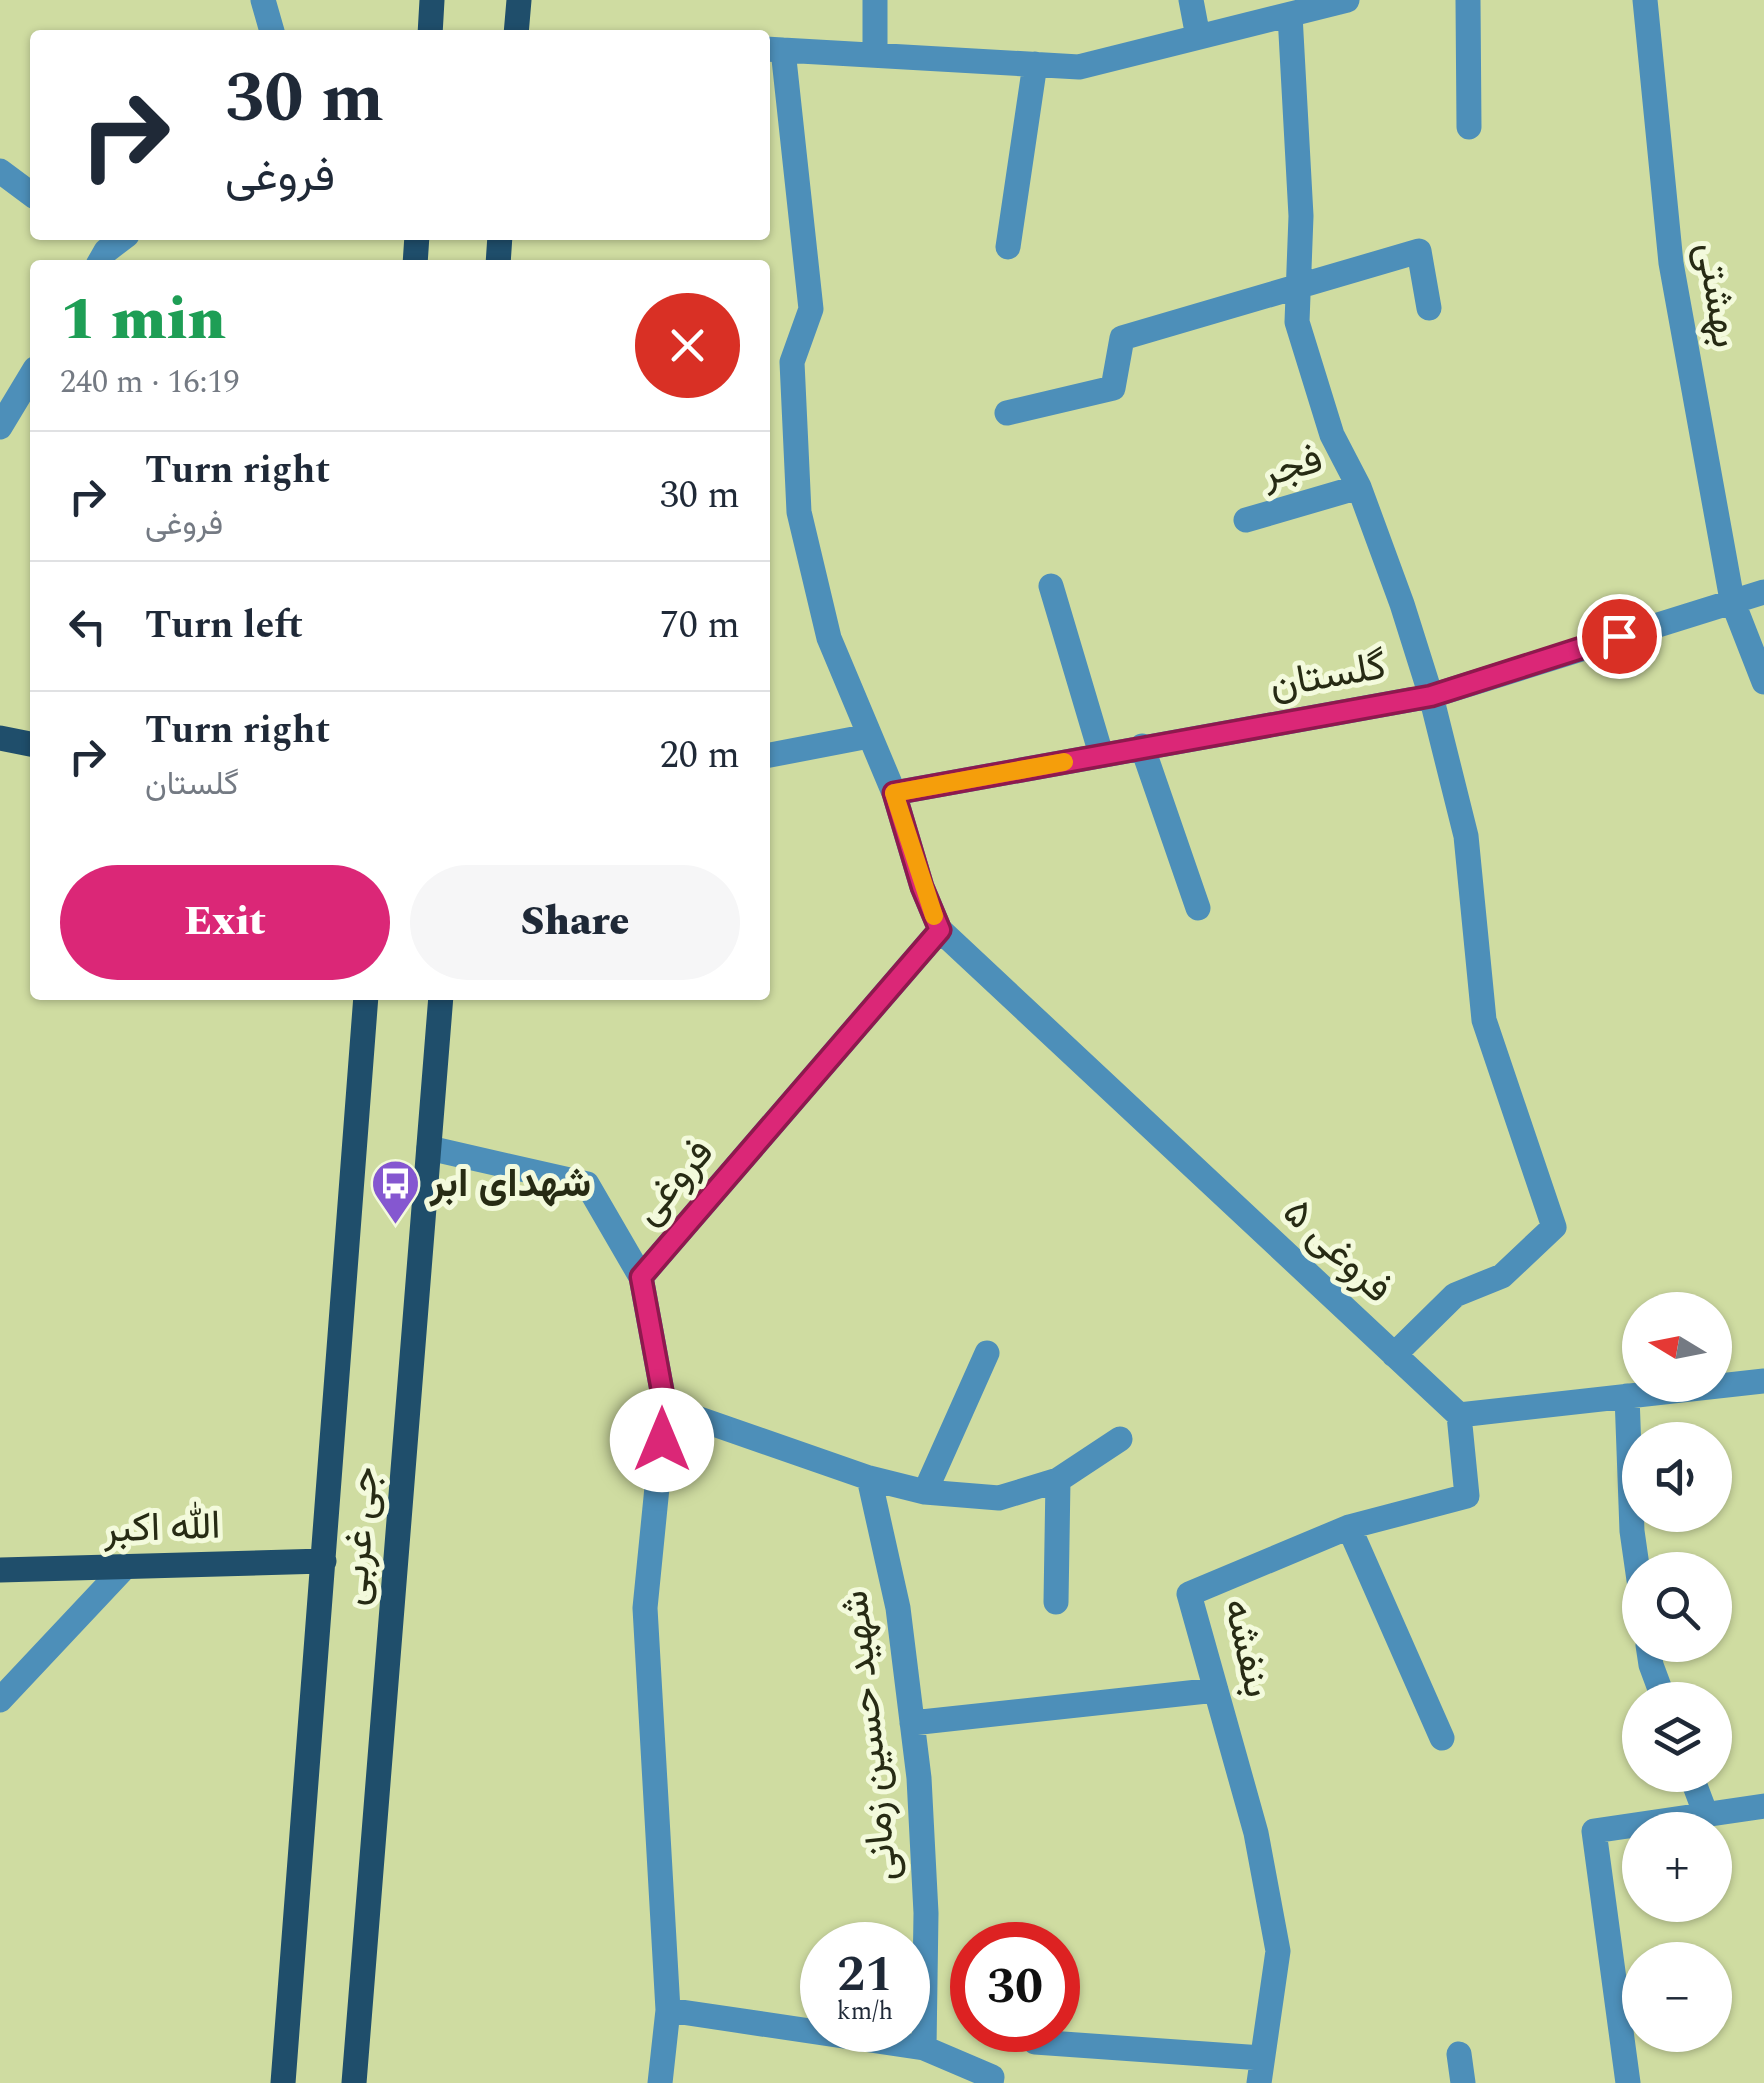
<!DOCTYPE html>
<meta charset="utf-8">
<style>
:root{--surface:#fff;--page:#f6f6f7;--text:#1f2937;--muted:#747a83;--line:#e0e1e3;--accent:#db2777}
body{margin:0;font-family:Spectral,Vazirmatn,serif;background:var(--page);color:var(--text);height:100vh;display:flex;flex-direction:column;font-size:38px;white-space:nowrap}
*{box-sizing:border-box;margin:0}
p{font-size:32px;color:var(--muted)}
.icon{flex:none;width:55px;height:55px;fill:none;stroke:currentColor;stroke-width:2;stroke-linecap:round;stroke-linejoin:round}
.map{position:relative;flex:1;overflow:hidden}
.details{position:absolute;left:30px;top:260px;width:740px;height:740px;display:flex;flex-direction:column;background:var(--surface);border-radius:10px;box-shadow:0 2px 8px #0004}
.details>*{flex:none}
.hud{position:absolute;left:30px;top:30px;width:740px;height:210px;border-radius:10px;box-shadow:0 2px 8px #0004;background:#fff;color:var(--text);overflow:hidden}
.needle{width:65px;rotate:280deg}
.buttons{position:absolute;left:1622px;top:1292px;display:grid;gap:20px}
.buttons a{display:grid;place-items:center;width:110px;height:110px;border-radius:50%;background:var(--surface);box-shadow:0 2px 8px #0004;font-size:50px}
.speed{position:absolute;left:800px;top:1922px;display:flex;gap:20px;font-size:50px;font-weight:700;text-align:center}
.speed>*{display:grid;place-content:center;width:130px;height:130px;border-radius:50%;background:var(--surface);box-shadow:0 2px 8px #0004;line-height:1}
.speed small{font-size:25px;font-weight:400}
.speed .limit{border:15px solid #d22;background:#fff;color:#111}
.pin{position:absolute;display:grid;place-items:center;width:85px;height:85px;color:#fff;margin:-42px;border:5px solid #fff;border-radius:50%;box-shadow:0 2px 10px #0007}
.me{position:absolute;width:110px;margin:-55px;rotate:0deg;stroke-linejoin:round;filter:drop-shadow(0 0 8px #0008)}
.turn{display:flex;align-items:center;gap:35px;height:210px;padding:0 30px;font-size:45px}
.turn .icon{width:130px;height:130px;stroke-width:2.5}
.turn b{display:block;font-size:70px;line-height:85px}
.round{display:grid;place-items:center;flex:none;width:105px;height:105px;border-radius:52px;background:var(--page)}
.overview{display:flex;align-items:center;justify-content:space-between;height:170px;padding:0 30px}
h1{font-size:60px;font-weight:800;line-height:75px;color:#1e9e55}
.button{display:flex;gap:20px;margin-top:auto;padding:20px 30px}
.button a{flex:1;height:115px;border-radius:60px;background:var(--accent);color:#fff;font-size:40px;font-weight:800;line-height:115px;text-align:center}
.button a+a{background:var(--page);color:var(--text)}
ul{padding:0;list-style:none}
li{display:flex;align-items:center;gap:30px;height:130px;padding:0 30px;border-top:2px solid var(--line)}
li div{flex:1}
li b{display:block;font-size:38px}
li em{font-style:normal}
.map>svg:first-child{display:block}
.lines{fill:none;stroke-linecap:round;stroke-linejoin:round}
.minor{stroke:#4d8fb9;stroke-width:25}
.major{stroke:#1f4e6b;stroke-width:25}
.route-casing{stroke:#8e194d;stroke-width:25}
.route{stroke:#db2777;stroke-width:18}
.slow{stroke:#f59e0b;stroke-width:18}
.labels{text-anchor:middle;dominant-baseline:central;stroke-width:10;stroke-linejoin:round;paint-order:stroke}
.street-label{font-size:40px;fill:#272b14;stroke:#f3fadc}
.poi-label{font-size:40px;font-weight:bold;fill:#272b14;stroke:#f3fadc;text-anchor:start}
</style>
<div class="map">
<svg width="1764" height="2083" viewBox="0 0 1764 2083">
<rect width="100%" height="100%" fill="#cfdca1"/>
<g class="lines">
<path class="minor" d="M263 0 273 35
M875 0V55
M1191 0 1198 37
M1468 0 1469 127
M1645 0 1671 263 1732 600 1764 682
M1290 15 1301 216 1297 322 1332 435 1359 487 1402 604 1431 696 1466 836 1484 1020 1554 1227 1502 1276 1455 1295 1394 1355
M765 49 1079 67 1347 0
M783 50 811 309 792 362 799 512 829 638 894 793 922 887 940 930 1459 1415 1764 1381
M0 171 35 197
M1008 247 1035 64
M98 265 106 251 127 235
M1007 413 1113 388 1122 338 1419 251 1429 308
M0 427 35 369
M1246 520 1359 487
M1051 586 1101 754
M1142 746 1198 908
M765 756 869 736
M894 793 1431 696 1764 592
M429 1148 587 1184 641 1277 940 930
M641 1277 665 1407 645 1608 668 2010 660 2083
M1627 1396 1632 1531 1640 1587
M665 1407 869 1478 925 1492 999 1498 1058 1480 1120 1439
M869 1478 898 1608 919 1778 926 1913 924 2048
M925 1492 987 1353
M1349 1527 1442 1738
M1056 1602 1058 1480
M1648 1645 1651 1665 1664 1700
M0 1700 125 1567
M912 1723 1216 1690
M1691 1775 1706 1815
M668 2010 924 2048 992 2077 991 2083
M1035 2042 1262 2058
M1459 2054 1463 2083
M1259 2083 1278 1951 1256 1833 1189 1594 1349 1527 1467 1496 1459 1415
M1628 2083 1594 1831 1764 1806"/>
<path class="major" d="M430 35 432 0
M516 35 519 0
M415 265 417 235
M498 265 500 235
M0 738 35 745
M0 1570 324 1561
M283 2083 366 995
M354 2083 441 995"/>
</g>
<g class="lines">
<defs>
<path id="route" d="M662 1440 665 1407 641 1277 940 930 922 887 894 793 1431 696 1619 636"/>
</defs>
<use href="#route" class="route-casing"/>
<use href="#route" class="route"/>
<path class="slow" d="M934 916 894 793 1064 762"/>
</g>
<defs>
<symbol id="bus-pin" viewBox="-11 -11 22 30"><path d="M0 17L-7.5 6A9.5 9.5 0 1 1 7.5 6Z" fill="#8557d0" stroke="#f3fadc"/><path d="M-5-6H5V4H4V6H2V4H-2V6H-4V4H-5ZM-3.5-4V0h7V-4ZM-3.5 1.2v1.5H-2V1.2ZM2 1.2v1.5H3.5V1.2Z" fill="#fff"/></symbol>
</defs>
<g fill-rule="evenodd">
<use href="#bus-pin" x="368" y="1156" width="55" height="75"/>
</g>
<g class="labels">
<g class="street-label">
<text transform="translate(1717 295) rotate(81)">بهشتی</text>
<text transform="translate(1292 467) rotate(-16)">فجر</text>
<text transform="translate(1328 676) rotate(-10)">گلستان</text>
<text transform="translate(674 1182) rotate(-49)">فروغی</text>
<text transform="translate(1337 1251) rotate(43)">فروغی ۵</text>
<text transform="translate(162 1528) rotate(-2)">الله اکبر</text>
<text transform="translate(360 1536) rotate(-85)">جی غربی</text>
<text transform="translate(1247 1648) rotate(77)">بنفشه</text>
<text transform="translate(870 1736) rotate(-96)">شهید حسین زمانی</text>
</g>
<g class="poi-label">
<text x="430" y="1184">شهدای ابر</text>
</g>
</g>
</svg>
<div class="buttons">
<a><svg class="needle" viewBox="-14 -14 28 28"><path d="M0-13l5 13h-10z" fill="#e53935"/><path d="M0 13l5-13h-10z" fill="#747a83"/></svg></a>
<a><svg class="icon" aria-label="sound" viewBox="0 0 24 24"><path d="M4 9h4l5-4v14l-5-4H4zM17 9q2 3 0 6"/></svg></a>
<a><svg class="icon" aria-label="search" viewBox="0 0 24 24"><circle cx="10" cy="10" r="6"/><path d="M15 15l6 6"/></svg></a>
<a><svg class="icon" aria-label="layers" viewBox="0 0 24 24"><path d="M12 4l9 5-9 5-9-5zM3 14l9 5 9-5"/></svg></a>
<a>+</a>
<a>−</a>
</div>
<div class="speed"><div>21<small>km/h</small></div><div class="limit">30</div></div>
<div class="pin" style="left:1619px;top:636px;background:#d93025"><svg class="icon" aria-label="arrive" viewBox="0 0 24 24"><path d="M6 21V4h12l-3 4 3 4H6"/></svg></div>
<svg class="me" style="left:662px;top:1440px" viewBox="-20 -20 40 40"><circle r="19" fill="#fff"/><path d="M0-13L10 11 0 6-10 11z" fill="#db2777"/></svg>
<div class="hud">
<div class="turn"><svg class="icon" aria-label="right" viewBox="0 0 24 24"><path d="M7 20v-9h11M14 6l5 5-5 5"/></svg><div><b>30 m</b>فروغی</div></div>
</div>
<section class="details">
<div class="overview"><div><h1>1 min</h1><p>240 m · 16:19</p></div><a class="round" style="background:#d93025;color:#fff"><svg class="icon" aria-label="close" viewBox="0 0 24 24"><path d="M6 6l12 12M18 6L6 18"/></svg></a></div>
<ul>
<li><svg class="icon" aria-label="right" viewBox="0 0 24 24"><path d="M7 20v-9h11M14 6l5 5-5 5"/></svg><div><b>Turn right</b><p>فروغی</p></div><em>30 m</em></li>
<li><svg class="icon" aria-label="left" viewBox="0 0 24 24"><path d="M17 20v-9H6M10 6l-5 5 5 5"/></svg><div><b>Turn left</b></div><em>70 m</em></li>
<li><svg class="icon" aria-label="right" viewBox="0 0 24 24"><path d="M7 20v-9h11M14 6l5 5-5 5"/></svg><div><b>Turn right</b><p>گلستان</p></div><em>20 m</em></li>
</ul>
<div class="button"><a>Exit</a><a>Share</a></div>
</section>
</div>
